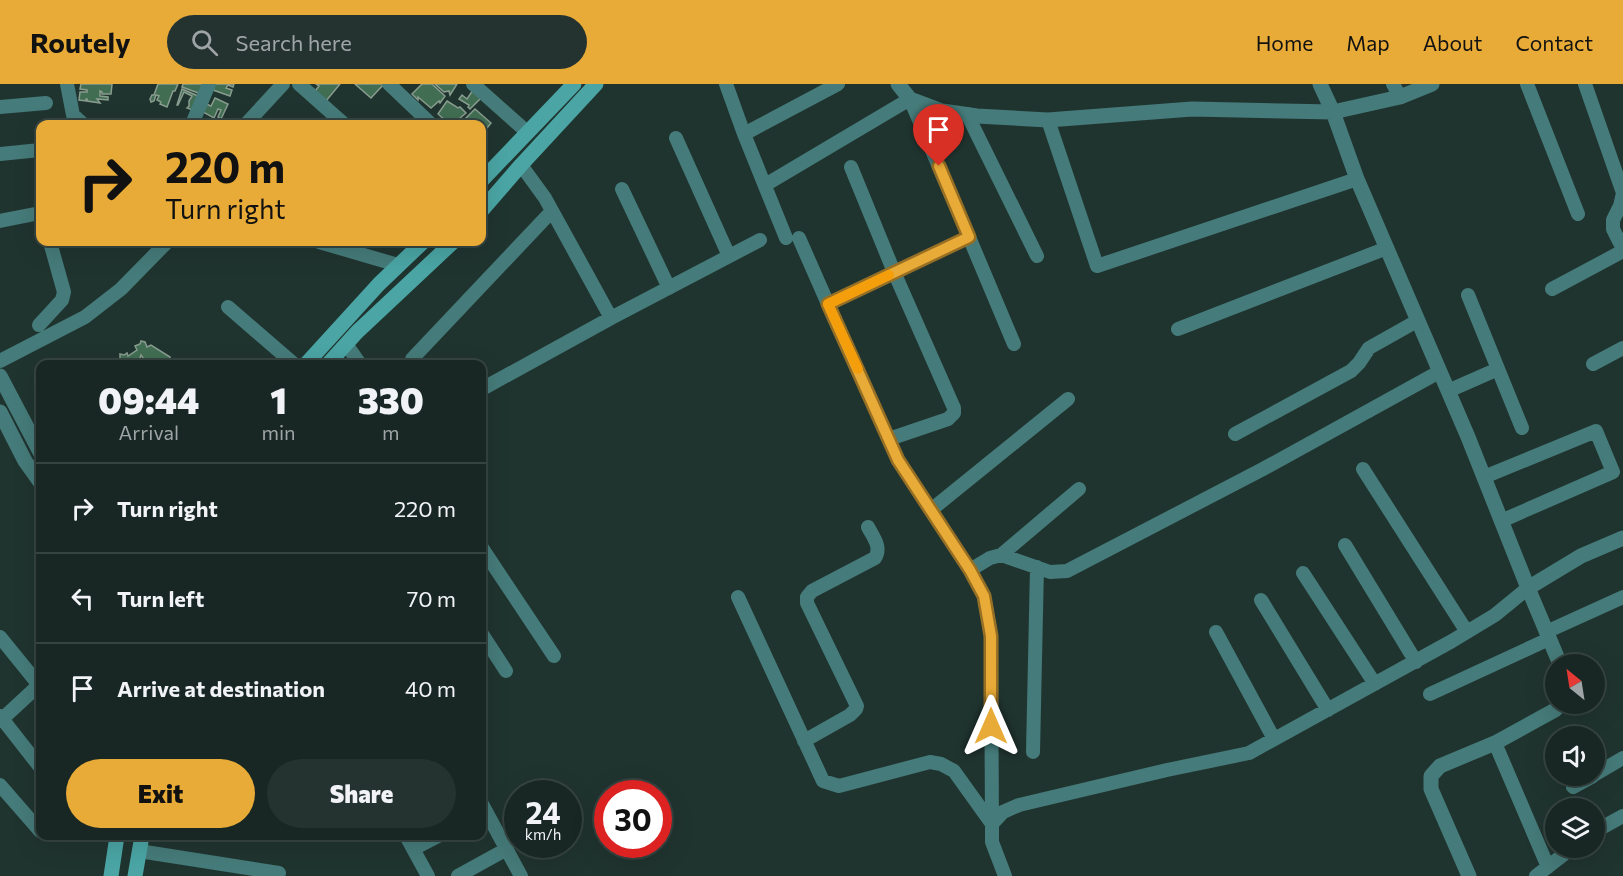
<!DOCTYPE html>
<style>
:root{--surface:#182723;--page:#253330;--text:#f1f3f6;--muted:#9fa5a6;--line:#364441;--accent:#e8ab37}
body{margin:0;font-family:Commissioner,sans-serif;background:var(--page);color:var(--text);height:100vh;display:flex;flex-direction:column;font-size:22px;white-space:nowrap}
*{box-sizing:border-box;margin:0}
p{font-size:20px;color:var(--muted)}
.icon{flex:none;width:33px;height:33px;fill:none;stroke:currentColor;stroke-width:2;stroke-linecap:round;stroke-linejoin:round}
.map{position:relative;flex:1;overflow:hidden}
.panel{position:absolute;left:36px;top:276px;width:450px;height:480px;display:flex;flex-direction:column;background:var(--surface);border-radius:12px;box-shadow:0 6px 24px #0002,0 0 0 2px var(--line)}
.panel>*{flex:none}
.banner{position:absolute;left:36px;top:36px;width:450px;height:126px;border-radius:12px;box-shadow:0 6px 24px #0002,0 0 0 2px var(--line);background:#e8ab37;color:#111;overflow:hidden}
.needle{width:39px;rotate:330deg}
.tools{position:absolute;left:1545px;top:570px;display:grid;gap:12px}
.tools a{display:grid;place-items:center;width:60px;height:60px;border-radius:50%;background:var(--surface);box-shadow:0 6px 24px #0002,0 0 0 2px var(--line);font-size:30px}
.speed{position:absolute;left:504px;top:696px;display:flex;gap:12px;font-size:30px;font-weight:700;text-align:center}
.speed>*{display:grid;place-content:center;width:78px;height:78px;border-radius:50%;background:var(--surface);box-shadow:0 6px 24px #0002,0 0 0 2px var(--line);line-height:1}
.speed small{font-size:15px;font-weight:400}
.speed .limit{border:9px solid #d22;background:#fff;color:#111}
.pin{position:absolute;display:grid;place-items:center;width:51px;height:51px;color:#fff;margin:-62px -26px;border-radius:50% 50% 50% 0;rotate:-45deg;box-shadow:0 0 6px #0007}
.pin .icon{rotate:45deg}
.me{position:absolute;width:66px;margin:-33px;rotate:0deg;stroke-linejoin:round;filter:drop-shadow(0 0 4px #0008)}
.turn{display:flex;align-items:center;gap:21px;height:126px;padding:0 30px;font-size:27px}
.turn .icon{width:78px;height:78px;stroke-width:2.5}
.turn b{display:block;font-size:42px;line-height:51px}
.eta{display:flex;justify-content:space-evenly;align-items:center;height:102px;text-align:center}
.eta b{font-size:36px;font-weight:800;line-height:42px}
.action{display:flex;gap:12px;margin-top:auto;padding:12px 30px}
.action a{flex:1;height:69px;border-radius:36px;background:var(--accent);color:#111;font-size:24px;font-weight:800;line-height:69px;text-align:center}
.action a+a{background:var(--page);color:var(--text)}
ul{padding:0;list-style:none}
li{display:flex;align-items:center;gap:18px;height:90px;padding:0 30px;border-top:2px solid var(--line)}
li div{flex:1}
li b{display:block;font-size:22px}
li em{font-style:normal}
header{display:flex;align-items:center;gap:36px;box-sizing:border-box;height:84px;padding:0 30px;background:var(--accent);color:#111}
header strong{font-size:28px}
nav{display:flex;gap:33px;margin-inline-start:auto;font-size:21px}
.search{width:420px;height:54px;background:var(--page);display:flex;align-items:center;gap:15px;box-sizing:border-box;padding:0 21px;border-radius:33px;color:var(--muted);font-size:22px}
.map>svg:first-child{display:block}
.building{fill:#416e53;stroke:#899c8f;stroke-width:1.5}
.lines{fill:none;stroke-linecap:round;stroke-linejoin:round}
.minor{stroke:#457b7a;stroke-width:14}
.tertiary{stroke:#457b7a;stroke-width:15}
.secondary{stroke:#4aa5a4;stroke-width:15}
.route-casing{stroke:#976f24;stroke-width:15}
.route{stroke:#e8ab37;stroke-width:10}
.slow{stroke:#f59e0b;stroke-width:10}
</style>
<header>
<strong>Routely</strong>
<div class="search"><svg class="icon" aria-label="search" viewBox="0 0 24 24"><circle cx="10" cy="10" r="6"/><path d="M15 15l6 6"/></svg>Search here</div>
<nav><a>Home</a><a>Map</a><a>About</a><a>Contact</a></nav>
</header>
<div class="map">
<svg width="1623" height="792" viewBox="0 0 1623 792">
<rect width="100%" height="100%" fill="#20342f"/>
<path class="building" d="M81 0H112L111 10H102V8L100 7V12L108 13V16L97 15 100 19 87 17V15H86V17L79 16 80 8H87V6L80 5Z
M158 0H178L175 7H173L167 23 160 20 161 18 157 16 159 12 156 11 154 17 151 18 150 15 152 11H154Z
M183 0H205L201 10 182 3Z
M215 0H234L233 3 228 1 226 4 232 6 230 12 213 6Z
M316 0H340L326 17 315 7 319 2Z
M355 0H384L371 14Z
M422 0H432L445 12 440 19 439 17 431 24 418 13V16L412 10Z
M435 0H457L450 11 449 7 444 8Z
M182 5 198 12 193 26 187 24 189 22V17L192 12 184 8 178 21H177Z
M473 6 482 13 470 25 468 23 469 21 459 15 462 11 467 15Z
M215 14 228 20 221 35 218 33 221 26 218 25 214 34 203 28 206 20 211 22Z
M447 17 458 24 460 23 466 29 453 40H447V38L438 30Z
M475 25 491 39 487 44 482 43V40H473L466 34Z
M141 257 145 258 147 263 151 261 170 273V277L165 280H147L141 271 139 277H136L138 280H123L120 277V270L124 271 127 269 128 272 137 266 135 262 140 260Z"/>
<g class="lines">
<path class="minor" d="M67 0 73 31 83 40
M299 0 344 40
M389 0 431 40
M473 0 527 48
M726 0 744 50 786 154
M1393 0 1400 13
M1527 0 1578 130
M1585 0 1623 109 1620 122 1613 136V145L1623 165
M0 23 46 19
M967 30 1037 172
M1048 36 1097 182 1357 95
M192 40 209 0
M246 40 283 0
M744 50 838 0
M676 54 729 172
M0 70 40 66
M521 81 545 114 611 234 760 156
M851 83 894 188 954 324V329L948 335 889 355
M765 101 910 15 969 153 828 220 799 154
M622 105 669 204
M0 137 40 129
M969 153 1014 260
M319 158 398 181
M1552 205 1623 167
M1468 211 1522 344
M828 220 898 376 970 486 984 512 991 552 992 740
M228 223 294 280
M39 241 62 216 64 208 50 158
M1178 245 1387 164
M346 260 360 280
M412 275 552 127
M0 277 85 233 121 205 167 158
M1593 280 1623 264
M482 305 611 234
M1448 307 1498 285
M1235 350 1351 287 1359 279 1369 264 1417 237
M1363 385 1467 548
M1484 393 1596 347 1613 388 1501 437
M931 426 1068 315
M1345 461 1416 578
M482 464 554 572
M1001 471 1079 405
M970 486 990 474 1001 471 1050 488 1067 487 1263 385 1439 288
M1303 489 1375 600
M738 513 823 697 839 702 930 678 941 680 954 687 992 740
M1261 516 1328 626
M1216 548 1274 655
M1546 548 1623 513
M482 550 506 587
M0 553 39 601
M1430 610 1549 555
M0 632 40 683
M0 637 40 600
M804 657 850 631 856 625 857 622 807 519V513L812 507 875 474C882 463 873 453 868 443
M1495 659 1548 783
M1033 668 1037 483
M1594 691 1623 674
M0 701 40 747
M1573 703 1593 692
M482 720 521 792
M1594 748 1623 732
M406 752 428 792
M413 765 438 752
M139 767 279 789
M458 792 507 765
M1005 792 992 758V740L1003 728 1019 721 1167 686 1249 669 1452 557 1495 531 1528 504
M1536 792 1572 764"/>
<path class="tertiary" d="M898 0 910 15 942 27 977 32 1048 36 1192 25 1333 28 1357 95 1468 353 1528 504 1581 472 1623 454
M1320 0 1333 28 1400 13 1432 0
M0 292 40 368
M0 328 25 377 40 398
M1528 504 1560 580
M1469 792 1431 705V692L1440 682 1495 659 1555 626 1561 620"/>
<path class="secondary" d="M482 96 574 0
M482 126 521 81 596 0
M306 280 379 200 423 158
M328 280 357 248 453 158
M111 792 117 752
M135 792 142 752"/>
</g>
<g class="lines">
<defs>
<path id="route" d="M939 82 969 153 828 220 898 376 970 486 984 512 991 552V642"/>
</defs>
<use href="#route" class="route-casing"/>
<use href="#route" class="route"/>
<path class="slow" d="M858 285 828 220 889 191"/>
</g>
</svg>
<div class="tools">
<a><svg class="needle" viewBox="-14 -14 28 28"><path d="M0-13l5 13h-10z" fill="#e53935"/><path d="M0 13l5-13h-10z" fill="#9fa5a6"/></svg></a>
<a><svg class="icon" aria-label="sound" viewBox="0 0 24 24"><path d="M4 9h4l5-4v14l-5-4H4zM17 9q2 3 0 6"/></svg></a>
<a><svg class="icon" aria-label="layers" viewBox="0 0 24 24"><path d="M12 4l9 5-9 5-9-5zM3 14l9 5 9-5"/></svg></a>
</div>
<div class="speed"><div>24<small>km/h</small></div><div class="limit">30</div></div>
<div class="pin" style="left:939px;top:82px;background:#d93025"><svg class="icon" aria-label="arrive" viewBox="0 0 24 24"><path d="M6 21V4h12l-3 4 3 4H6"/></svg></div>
<svg class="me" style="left:991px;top:642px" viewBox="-20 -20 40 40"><path d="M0-17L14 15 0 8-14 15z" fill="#e8ab37" stroke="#fff" stroke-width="4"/></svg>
<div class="banner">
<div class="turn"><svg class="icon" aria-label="right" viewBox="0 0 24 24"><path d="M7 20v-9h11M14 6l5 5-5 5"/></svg><div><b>220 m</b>Turn right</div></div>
</div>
<section class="panel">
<div class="eta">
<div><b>09:44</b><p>Arrival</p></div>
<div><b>1</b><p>min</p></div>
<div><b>330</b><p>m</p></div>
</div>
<ul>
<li><svg class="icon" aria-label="right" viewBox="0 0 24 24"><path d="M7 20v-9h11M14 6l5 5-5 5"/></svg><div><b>Turn right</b></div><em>220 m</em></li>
<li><svg class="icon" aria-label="left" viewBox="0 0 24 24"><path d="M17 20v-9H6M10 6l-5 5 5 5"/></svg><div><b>Turn left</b></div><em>70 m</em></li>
<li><svg class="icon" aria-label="arrive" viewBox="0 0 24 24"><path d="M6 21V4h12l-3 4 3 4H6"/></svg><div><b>Arrive at destination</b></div><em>40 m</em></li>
</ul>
<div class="action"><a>Exit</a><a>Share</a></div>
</section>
</div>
